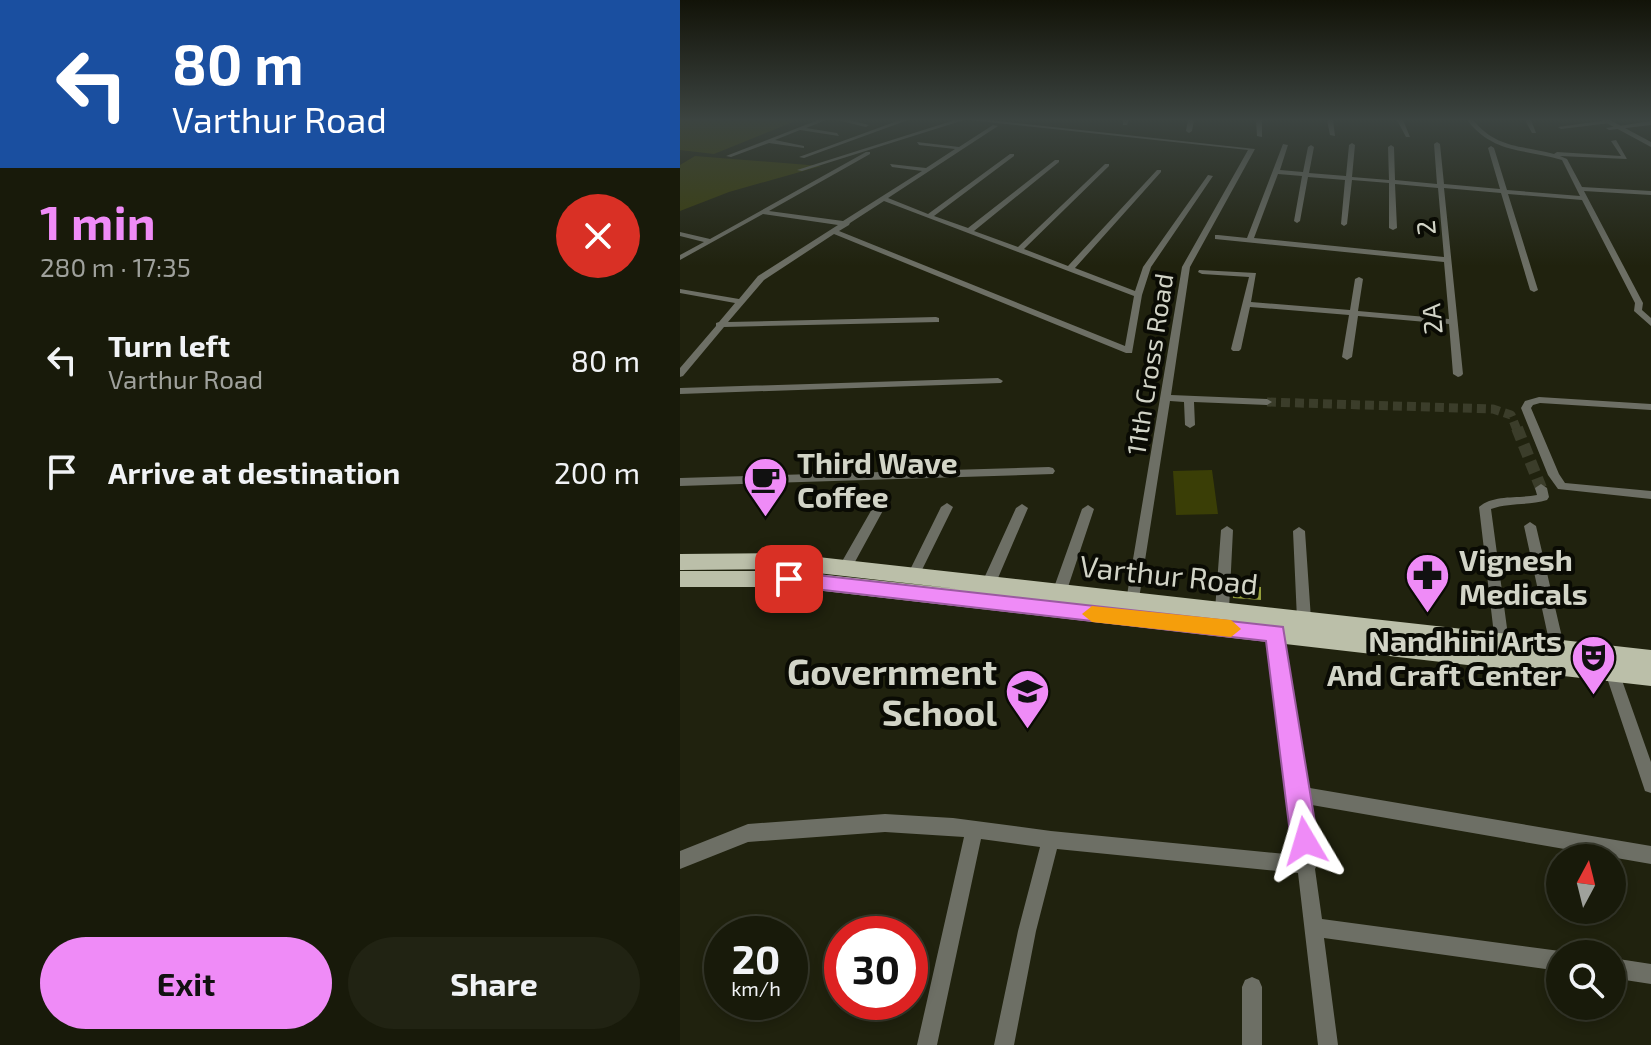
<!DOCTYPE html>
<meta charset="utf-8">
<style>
:root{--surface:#181a0a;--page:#212313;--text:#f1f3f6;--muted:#9fa19c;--line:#36382b;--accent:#ef8bf7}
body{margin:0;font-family:"Exo 2",sans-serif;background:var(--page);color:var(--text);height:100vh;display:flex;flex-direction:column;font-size:30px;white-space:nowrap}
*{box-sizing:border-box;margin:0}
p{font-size:26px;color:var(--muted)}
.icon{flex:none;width:44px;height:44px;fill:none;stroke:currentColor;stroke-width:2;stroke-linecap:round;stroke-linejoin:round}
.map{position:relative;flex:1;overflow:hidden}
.panel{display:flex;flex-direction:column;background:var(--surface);width:680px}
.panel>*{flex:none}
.banner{background:#1a4fa0;color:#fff;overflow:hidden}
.needle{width:52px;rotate:7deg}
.fabs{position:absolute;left:866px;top:844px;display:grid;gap:16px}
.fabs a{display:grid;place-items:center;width:80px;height:80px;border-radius:50%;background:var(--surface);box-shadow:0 4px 12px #0003,0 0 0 2px var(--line);font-size:40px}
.speed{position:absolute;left:24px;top:916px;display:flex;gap:16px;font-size:40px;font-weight:700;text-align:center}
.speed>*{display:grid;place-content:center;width:104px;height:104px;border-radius:50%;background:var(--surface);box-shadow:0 4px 12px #0003,0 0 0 2px var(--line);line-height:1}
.speed small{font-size:20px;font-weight:400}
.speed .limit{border:12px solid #d22;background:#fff;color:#111}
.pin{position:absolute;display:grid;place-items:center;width:68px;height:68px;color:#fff;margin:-34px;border-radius:16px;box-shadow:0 4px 12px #0006}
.me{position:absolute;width:88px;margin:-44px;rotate:353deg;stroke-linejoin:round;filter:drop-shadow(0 0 6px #0008)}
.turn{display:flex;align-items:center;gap:28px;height:168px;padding:0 40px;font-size:36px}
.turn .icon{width:104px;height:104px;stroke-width:2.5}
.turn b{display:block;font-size:56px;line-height:68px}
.round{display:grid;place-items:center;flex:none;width:84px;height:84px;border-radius:42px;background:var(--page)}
.headline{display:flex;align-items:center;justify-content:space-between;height:136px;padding:0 40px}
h1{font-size:48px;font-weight:700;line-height:60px;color:var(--accent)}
.cta{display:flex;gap:16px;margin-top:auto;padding:16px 40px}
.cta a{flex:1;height:92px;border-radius:48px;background:var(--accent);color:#111;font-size:32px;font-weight:700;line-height:92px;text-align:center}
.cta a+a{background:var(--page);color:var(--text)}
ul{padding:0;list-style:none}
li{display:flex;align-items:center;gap:24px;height:112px;padding:0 40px}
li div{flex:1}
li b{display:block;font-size:30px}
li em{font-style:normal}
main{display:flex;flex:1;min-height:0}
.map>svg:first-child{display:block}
.green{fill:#3a3e06}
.building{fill:#949e3b}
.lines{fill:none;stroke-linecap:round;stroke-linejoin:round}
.minor-tunnel-far1{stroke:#3b3d2a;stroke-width:9;stroke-dasharray:9 5;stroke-linecap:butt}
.minor-tunnel{stroke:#3b3d2a;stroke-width:12;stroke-dasharray:12 6;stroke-linecap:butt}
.minor{fill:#6d6f65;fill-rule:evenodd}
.tertiary{fill:#6d6f65;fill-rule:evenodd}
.primary{fill:#bbbfa9;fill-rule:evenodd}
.route{fill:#ef8bf7;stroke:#9b5aa1;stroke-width:2}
.slow{fill:#f59e0b}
.labels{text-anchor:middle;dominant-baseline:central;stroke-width:8;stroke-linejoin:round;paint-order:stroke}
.far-street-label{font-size:26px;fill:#d2d4c7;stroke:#0a0b04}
.poi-label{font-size:30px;font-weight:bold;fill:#d2d4c7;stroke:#0a0b04;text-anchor:start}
.street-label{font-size:30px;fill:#d2d4c7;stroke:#0a0b04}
.near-poi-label{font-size:36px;font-weight:bold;fill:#d2d4c7;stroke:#0a0b04;text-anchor:end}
</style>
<main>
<section class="panel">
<div class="banner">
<div class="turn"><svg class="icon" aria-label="left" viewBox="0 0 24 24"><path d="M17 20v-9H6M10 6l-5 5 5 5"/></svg><div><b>80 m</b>Varthur Road</div></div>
</div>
<div class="headline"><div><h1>1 min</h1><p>280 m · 17:35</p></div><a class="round" style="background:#d93025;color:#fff"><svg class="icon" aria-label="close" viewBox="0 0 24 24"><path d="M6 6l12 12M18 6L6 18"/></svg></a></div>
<ul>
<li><svg class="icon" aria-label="left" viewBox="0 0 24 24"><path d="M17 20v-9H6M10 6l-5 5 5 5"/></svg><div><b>Turn left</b><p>Varthur Road</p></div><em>80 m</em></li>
<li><svg class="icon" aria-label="arrive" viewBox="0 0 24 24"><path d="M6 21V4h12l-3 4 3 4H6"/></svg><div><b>Arrive at destination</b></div><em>200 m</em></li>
</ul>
<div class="cta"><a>Exit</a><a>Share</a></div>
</section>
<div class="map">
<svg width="971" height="1045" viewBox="0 0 971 1045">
<rect width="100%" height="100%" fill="#20220e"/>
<path class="green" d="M0 120H118L34 154 0 150Z
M15 156 141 166 49 192 0 211V165Z
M532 470 538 514 496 515 493 471Z"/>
<path class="building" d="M553 585 581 587V600L553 598Z"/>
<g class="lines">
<path class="minor-tunnel-far1" d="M587 402 813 409 831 415 837 430"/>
<path class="minor-tunnel" d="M837 428 861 488"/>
<path class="minor" d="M138 120H146L126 128 157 133 159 136 120 130 95 140 124 146V148L89 143 51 157 46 156Z
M157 120H169L189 125 186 127Z
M220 120H228L124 158 119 157Z
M275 120H284L122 171 117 170Z
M289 120H309L575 149 510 267 491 395 587 399 592 402 587 405 514 402 515 425 510 428 505 425 504 402 490 401 458 605 453 606 448 605 446 601 502 267 568 150Z
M443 120H449L447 125H443Z
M508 120H514L512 131 509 133 506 131Z
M576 120H582V137L577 136Z
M647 120H653L655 136 650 135Z
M717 120H723L730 137H726Z
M787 120H793C817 149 841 145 874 154L877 152 941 156 931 141 936 140 947 159 880 156 887 159 902 187 971 191V195L904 191 963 303 962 310 971 318V326L954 311 955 303 902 200 828 194 858 290 854 292 850 290 821 193 764 188 783 374 781 376 778 377 773 374 769 324 678 316 672 357 667 360 662 357 669 315 570 307 561 349 559 351H553L551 349 569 277 522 274 518 272 519 270 576 273 571 302 670 310 675 279 679 277 683 279 678 311 769 319 764 262 535 239V235H538L567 238 603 144 608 145 600 170 623 172 628 147 631 145 634 147 629 173 666 176 669 145 672 143 675 145 672 177 709 180 708 147 711 145 714 147 715 180 757 184 754 144 757 142 760 144 764 184 820 189 808 148 811 146 814 148 827 190 900 196 882 160C843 148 815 155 787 120ZM598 174 622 176 614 221 617 223 620 221 628 177 665 180 661 224 664 226 667 224 672 180 709 183V228L713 230 717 228 715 184 758 188 764 257 574 238Z
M845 120H851L856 133H852Z
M928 120 930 123 881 129 878 127Z
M971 121V125L929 130 926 128Z
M313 125 318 126 208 198 248 214 330 154H334V156L254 216 288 228 375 160H379V162L294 231 338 247 425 164H429V166L344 249 388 266 477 170H481V172L395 268 455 291 463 267 528 175 533 176 471 267 462 295 452 353H446L154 234 84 280 48 322 256 317 259 318V322L44 327 3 376 0 377V368L36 326V323L39 322 55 303 0 293V289L59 299 78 276 158 225 83 214 0 260V255L24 242 0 236V232L30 239 186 152H190V154L89 211 163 221 242 171 212 167 210 164 246 168 275 149 239 145 237 142 279 147ZM204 201 454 296 445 346 159 231 169 225 170 223Z
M318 378 323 381 321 383 0 394V388Z
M859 397 971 404V410L860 403 853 405 851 408 879 474 885 483 971 491V499L878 489 868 475 841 408 845 401Z
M369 467 373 468 375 471 373 474 0 486V478Z
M861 484 867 488 869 497 867 500C849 506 829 502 811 509L829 643 827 647 822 649 817 647 815 643 799 507C814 494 838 499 857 495L855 488Z
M200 501 206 505 170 571H160L159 568 160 565 196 502Z
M267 503 273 507 239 576 238 579H228L227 576 261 507Z
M342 504 348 508 315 585 313 589H303L301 585 336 508Z
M408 505 414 509 386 593 384 597H374L372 593 402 509Z
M850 522 856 526 885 650 883 654 878 656 873 654 871 650 844 526Z
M547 526 553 530 549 610 547 614 542 615 537 614 535 610 541 530Z
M619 527 625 531 631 619 629 623 624 624 619 623 617 619 613 531Z
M596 622 601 624 603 628 624 787 971 846V864L626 804 634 858 637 865 635 869 642 919 880 951 886 954H880V971L644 938 658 1045H638L618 873 377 849 356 931 334 1045H314L338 931 360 847 301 839 257 1045H237L284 837 205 832 68 842 0 869V851L68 824 205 814 273 818 371 831 616 855 589 628 591 624Z
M931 663 936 665 938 669 971 762V793L965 791 963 785 924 669 926 665Z
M932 958 971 964V984L932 978Z
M572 977 579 980 582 987V1045H562V987L565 980Z"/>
<path class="tertiary" d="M921 120H930L971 142V147Z"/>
<path class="primary" d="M102 553 971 650V686L109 587H0V571H109L279 589 102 569 0 570V554Z"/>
</g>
<linearGradient id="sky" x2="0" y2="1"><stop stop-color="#121308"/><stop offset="0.45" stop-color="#3c4441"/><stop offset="1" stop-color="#3c4441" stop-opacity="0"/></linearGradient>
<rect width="971" height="266" fill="url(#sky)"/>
<path class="route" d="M109 572 603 627 638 841 634 851 625 854 615 851 611 841 586 641 109 586 100 579Z"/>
<path class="slow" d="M412 606 551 620 561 629 551 637 412 622 402 614Z"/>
<defs>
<symbol id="cafe-pin" viewBox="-11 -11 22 30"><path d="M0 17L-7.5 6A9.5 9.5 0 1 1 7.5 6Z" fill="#ef8bf7" stroke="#0a0b04"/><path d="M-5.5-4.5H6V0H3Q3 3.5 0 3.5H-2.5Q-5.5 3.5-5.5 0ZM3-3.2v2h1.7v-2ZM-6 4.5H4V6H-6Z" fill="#111"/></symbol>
<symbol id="pharmacy-pin" viewBox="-11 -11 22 30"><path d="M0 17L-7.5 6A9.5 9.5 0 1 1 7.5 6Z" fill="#ef8bf7" stroke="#0a0b04"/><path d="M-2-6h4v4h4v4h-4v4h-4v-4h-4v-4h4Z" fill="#111"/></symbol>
<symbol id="theatre-pin" viewBox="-11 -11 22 30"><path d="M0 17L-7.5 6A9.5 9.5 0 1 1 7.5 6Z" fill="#ef8bf7" stroke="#0a0b04"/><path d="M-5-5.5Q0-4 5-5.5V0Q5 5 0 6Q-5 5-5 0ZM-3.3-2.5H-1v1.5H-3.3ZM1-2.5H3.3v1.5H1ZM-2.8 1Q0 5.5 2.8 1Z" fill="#111"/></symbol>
<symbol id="school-pin" viewBox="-11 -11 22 30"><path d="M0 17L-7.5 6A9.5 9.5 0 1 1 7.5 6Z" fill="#ef8bf7" stroke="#0a0b04"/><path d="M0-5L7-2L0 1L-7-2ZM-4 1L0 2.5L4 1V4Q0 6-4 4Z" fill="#111"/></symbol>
</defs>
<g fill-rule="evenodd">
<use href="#cafe-pin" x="60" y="454" width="51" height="69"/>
<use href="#pharmacy-pin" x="722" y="550" width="51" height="69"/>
<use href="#theatre-pin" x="888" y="632" width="51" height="69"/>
<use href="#school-pin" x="322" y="666" width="51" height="69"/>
</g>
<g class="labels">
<g class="far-street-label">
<text transform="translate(745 228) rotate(-95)">2</text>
<text transform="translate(751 319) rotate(-95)">2A</text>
<text transform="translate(469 364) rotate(-81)">11th Cross Road</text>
</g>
<g class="poi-label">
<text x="117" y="462">Third Wave<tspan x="117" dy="34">Coffee</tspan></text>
<text x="779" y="559">Vignesh<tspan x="779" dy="34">Medicals</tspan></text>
<text x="882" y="640" text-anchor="end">Nandhini Arts<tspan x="882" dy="34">And Craft Center</tspan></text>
</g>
<g class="street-label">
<text transform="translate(489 574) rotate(6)">Varthur Road</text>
</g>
<g class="near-poi-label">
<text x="317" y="670">Government<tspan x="317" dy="41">School</tspan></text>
</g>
</g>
</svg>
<div class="fabs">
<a><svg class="needle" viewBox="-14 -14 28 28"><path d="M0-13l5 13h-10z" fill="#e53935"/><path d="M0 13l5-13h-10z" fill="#9fa19c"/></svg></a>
<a><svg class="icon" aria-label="search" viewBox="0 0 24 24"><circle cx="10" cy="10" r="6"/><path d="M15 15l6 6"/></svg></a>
</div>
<div class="speed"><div>20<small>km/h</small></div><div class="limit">30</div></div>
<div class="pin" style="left:109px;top:579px;background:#d93025"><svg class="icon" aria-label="arrive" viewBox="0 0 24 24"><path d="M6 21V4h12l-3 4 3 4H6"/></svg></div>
<svg class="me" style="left:625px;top:841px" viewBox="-20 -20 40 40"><path d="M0-17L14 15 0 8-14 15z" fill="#ef8bf7" stroke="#fff" stroke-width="4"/></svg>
</div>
</main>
